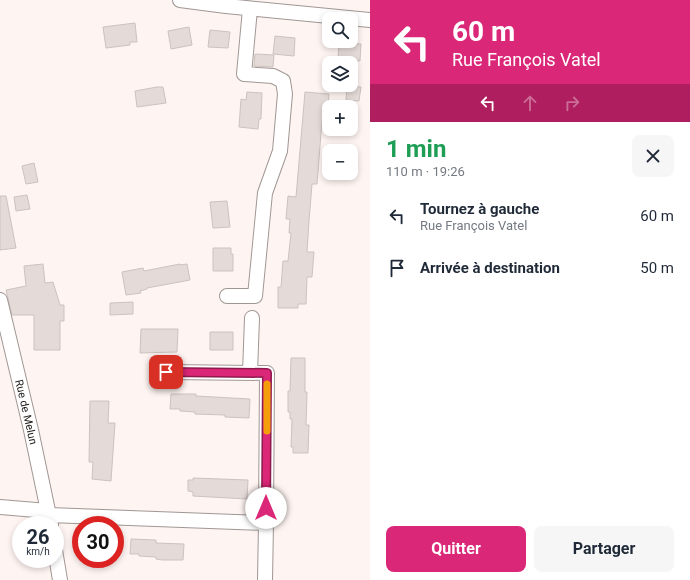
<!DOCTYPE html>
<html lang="fr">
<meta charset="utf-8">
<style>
:root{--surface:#fff;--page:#f6f6f7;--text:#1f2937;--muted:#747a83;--accent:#db2777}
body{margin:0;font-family:Roboto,sans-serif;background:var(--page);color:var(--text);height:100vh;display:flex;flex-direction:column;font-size:15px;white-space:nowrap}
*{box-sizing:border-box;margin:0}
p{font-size:13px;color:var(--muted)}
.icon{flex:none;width:22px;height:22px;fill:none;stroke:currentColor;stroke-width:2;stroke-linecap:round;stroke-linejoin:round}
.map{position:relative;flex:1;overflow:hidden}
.sheet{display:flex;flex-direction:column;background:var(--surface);width:320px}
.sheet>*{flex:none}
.top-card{background:#db2777;color:#fff;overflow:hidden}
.controls{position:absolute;left:322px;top:12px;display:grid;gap:8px}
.controls a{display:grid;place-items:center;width:36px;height:36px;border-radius:8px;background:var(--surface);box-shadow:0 2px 6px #0003;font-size:20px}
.speed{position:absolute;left:12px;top:516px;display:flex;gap:8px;font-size:20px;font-weight:700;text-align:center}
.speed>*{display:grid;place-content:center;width:52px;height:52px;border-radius:50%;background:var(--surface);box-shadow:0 2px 6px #0003;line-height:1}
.speed small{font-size:10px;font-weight:400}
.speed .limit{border:6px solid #d22;background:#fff;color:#111}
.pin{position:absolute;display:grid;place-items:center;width:34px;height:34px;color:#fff;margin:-17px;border-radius:8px;box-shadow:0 2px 6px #0006}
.me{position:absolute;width:44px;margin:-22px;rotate:0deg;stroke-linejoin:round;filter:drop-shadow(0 0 3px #0008)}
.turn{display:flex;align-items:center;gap:14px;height:84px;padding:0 16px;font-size:18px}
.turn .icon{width:52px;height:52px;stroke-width:2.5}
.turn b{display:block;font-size:28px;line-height:34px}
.lanes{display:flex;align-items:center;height:38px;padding:0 16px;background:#0003;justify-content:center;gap:20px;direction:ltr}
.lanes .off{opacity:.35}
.round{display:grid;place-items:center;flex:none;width:42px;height:42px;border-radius:8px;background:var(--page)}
.overview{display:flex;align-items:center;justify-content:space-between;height:68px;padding:0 16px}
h1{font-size:24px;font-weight:700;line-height:30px;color:#1e9e55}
.cta{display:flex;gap:8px;margin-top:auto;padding:8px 16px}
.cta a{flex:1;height:46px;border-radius:8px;background:var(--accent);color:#fff;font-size:16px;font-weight:700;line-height:46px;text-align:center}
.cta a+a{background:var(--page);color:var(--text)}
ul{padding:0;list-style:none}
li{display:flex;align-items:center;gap:12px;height:52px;padding:0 16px}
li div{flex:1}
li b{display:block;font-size:15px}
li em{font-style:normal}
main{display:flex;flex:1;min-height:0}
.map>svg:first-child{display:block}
.building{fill:#e4dad7;stroke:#ccc2bf}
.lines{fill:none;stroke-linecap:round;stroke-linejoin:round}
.minor-casing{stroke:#a09794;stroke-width:16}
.minor{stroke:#fff;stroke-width:14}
.route-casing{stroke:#8e194d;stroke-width:10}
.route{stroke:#db2777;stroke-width:7}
.slow{stroke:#f59e0b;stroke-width:7}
.labels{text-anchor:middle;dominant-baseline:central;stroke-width:4;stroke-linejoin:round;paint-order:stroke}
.street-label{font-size:11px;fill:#1d1a18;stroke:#fff}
</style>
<main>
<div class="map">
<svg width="370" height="580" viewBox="0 0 370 580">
<rect width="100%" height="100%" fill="#fef4f1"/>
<path class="building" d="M135 23 137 42H130V45L106 48 103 27Z
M189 27 192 45 171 49 168 31Z
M210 30 230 32 228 48 208 47Z
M275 36 295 38 294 56 273 54Z
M339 43 361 44 360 61 338 59Z
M255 54 274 55 273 67 254 66Z
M347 86 361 87 359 101 346 100Z
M157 87H163L166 103 137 107 135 91Z
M247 92 262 93 261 119H259L258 129 239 127 241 99 246 100Z
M305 92 329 94 327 122 322 121 317 184H312L309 221 307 252H314L312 277H307L306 304H298V308H278V287H281L283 261H288L291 233H289L290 219H286L288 196 296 197Z
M34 163 38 182 26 184 22 166Z
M27 195 30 209 16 211 14 197Z
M0 196H6L16 248 0 250Z
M227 201 230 227 213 228 210 202Z
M213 248H231V254H233V271H213Z
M43 264 45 283 53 282 60 305H64V321H60V350H34V315H12L6 290 26 286 24 266Z
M180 264V265L187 264 190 280 147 288V289L140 291 141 293 126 295 122 272 143 268 144 271Z
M133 302V314L110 315V303Z
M141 329H178L177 352 140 353Z
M210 332H233V350H210Z
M291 358H305V392H307L306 425H309L308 453H293V447H291L292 419H290V412H288V391H290Z
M171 394H196V396L250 399 249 418 225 417V415L195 414V412L180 411V409H170Z
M90 401H109L108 423H115L111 481 92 479 93 462H89Z
M193 478 248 480 247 499 193 496V492L188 491V480H193Z
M131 539 156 540V543L184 544 183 560H162L156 559V557L139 556V554H130Z"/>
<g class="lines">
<defs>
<path id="minor" d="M180 0 226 6 370 20
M227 296H255L265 193 280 151 285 94 283 81 273 76 244 74 250 9
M0 300 31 430 51 525
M166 372 267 373 266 523 265 580
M250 373 252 318
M0 507 48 511
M49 515 266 523
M55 550 60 580"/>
</defs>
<use href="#minor" class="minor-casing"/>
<use href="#minor" class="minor"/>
</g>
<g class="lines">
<defs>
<path id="route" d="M166 372 267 373 266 508"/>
</defs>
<use href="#route" class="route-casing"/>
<use href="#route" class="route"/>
<path class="slow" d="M267 431V384"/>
</g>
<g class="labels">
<g class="street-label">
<text transform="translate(26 412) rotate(77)">Rue de Melun</text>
</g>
</g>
</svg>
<div class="controls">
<a><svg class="icon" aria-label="search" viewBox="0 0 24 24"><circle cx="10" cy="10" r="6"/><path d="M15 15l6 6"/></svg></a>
<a><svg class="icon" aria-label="layers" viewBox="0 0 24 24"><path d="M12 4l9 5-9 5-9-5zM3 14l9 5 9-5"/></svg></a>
<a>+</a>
<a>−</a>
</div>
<div class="speed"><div>26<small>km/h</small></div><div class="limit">30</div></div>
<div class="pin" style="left:166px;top:372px;background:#d93025"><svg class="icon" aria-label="arrive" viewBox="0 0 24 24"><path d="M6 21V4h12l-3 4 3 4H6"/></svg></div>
<svg class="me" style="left:266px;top:508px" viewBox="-20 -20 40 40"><circle r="19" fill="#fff"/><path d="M0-13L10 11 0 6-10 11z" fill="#db2777"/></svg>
</div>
<section class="sheet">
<div class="top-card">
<div class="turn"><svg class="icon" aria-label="left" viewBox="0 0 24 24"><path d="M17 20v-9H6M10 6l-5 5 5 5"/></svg><div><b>60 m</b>Rue François Vatel</div></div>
<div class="lanes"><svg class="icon" aria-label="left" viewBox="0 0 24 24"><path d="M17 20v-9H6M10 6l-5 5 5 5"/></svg><svg class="icon off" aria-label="ahead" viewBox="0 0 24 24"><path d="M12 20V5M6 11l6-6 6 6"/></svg><svg class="icon off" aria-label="right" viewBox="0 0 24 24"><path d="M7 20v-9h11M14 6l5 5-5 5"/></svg></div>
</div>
<div class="overview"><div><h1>1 min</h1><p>110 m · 19:26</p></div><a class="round"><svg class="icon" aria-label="close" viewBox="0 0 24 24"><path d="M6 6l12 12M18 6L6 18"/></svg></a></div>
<ul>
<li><svg class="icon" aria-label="left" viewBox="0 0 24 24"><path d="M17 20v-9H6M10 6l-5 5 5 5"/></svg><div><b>Tournez à gauche</b><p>Rue François Vatel</p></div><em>60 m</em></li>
<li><svg class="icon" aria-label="arrive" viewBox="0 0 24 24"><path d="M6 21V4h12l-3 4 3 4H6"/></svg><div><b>Arrivée à destination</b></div><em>50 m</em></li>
</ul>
<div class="cta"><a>Quitter</a><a>Partager</a></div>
</section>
</main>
